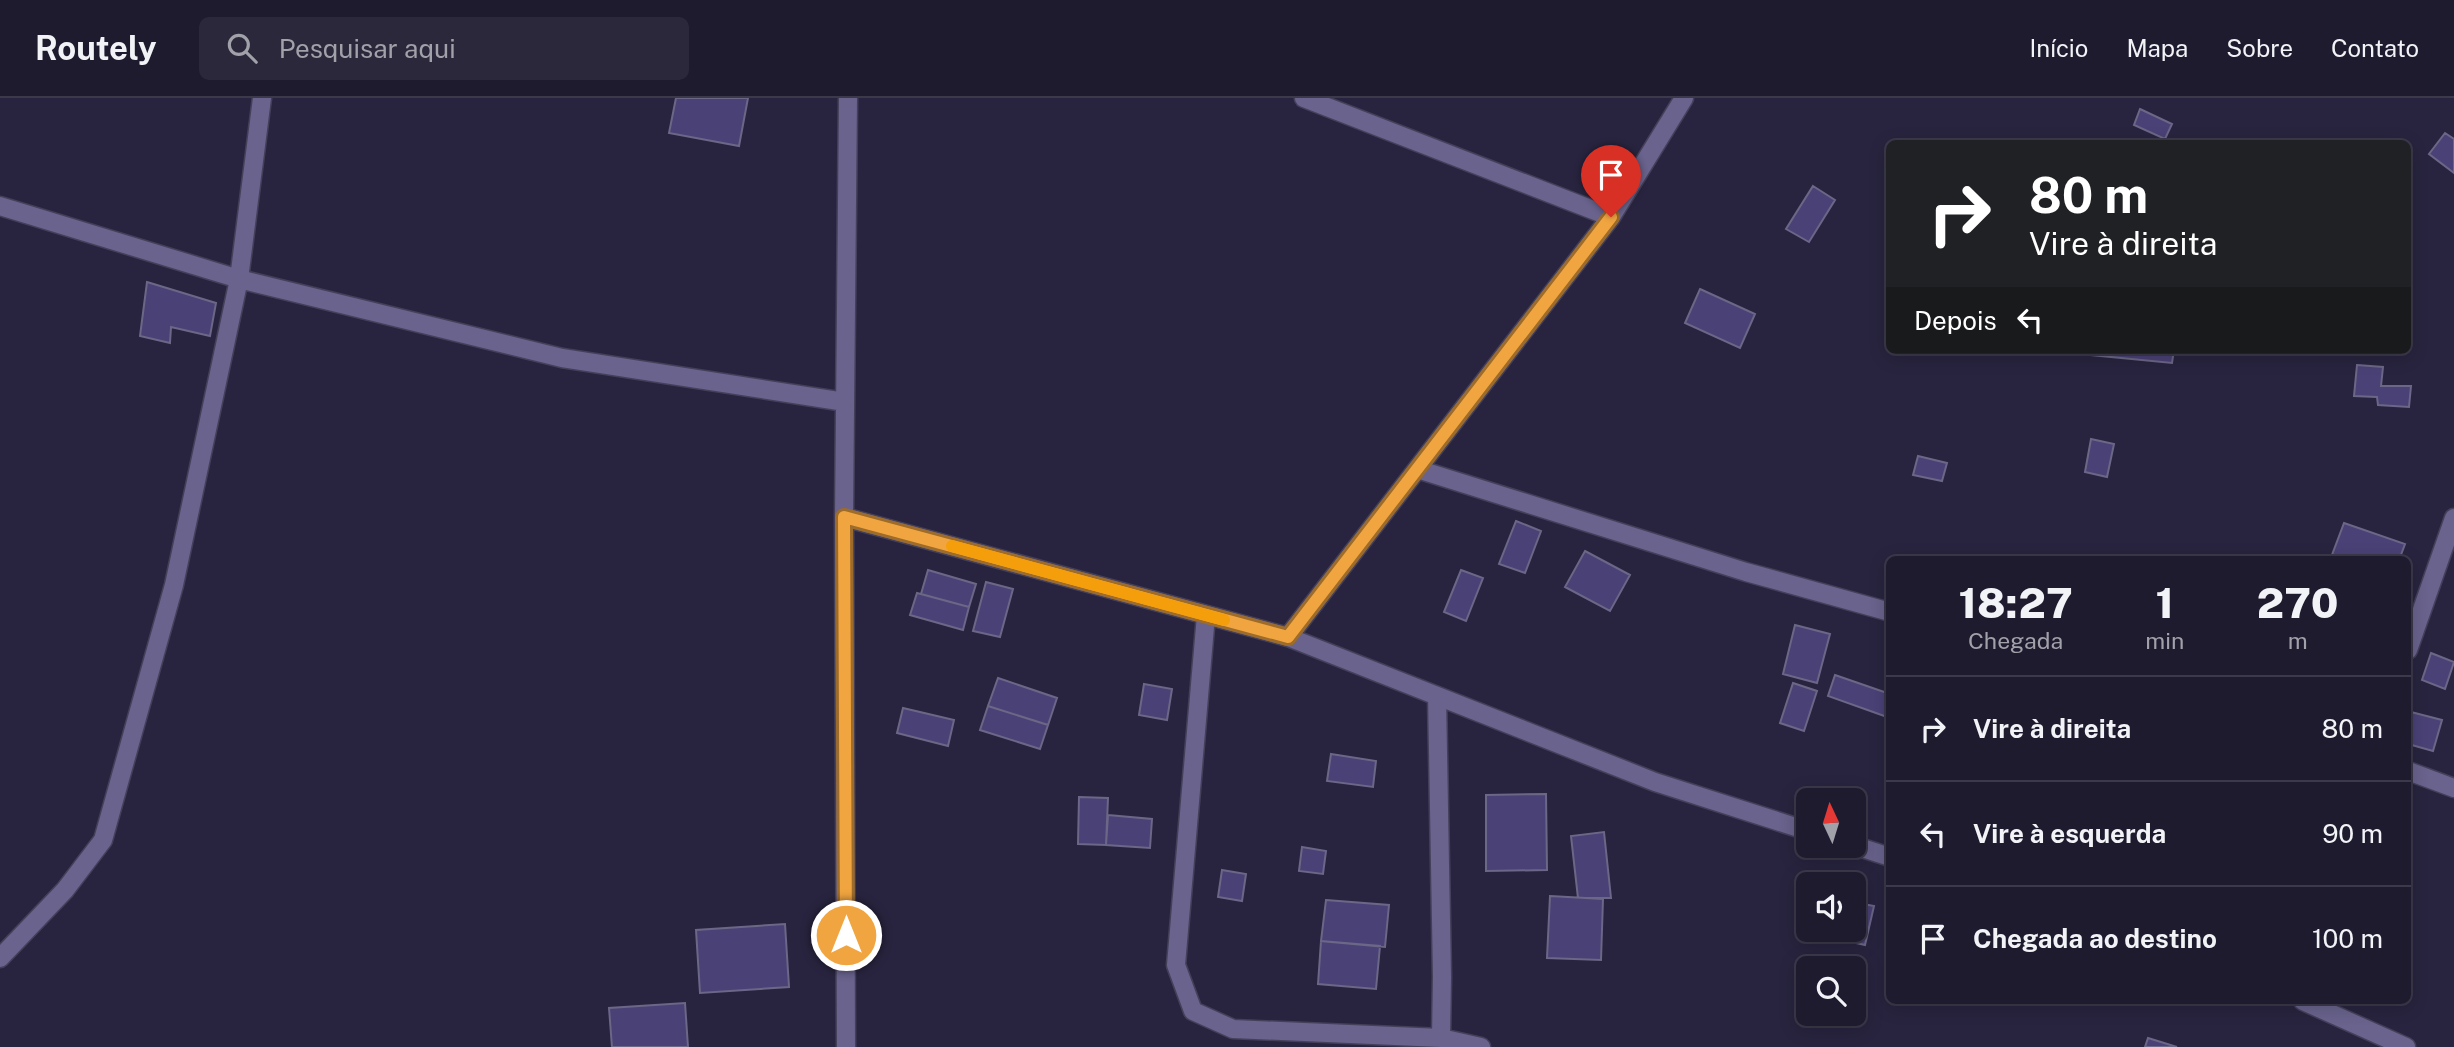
<!DOCTYPE html>
<html lang="pt">
<meta charset="utf-8">
<style>
:root{--surface:#1e1b2f;--page:#2b283b;--text:#f1f3f6;--muted:#a1a1aa;--line:#3c394b}
body{margin:0;font-family:"Public Sans",sans-serif;background:var(--page);color:var(--text);height:100vh;display:flex;flex-direction:column;font-size:26px;white-space:nowrap}
*{box-sizing:border-box;margin:0}
p{font-size:23px;color:var(--muted)}
.icon{flex:none;width:38px;height:38px;fill:none;stroke:currentColor;stroke-width:2;stroke-linecap:round;stroke-linejoin:round}
.map{position:relative;flex:1;overflow:hidden}
.drawer{position:absolute;left:1886px;top:458px;width:525px;height:448px;display:flex;flex-direction:column;background:var(--surface);border-radius:10px;box-shadow:0 4px 18px #0003,0 0 0 2px var(--line)}
.drawer>*{flex:none}
.top-card{position:absolute;left:1886px;top:42px;width:525px;height:214px;border-radius:10px;box-shadow:0 4px 18px #0003,0 0 0 2px var(--line);background:#202124;color:#fff;overflow:hidden}
.needle{width:46px;rotate:356deg}
.fabs{position:absolute;left:1796px;top:690px;display:grid;gap:14px}
.fabs a{display:grid;place-items:center;width:70px;height:70px;border-radius:10px;background:var(--surface);box-shadow:0 4px 18px #0003,0 0 0 2px var(--line);font-size:35px}
.pin{position:absolute;display:grid;place-items:center;width:60px;height:60px;color:#fff;margin:-72px -30px;border-radius:50% 50% 50% 0;rotate:-45deg;box-shadow:0 0 7px #0007}
.pin .icon{rotate:45deg}
.me{position:absolute;width:77px;margin:-38px;rotate:0deg;stroke-linejoin:round;filter:drop-shadow(0 0 5px #0008)}
.turn{display:flex;align-items:center;gap:24px;height:147px;padding:0 28px;font-size:32px}
.turn .icon{width:91px;height:91px;stroke-width:2.5}
.turn b{display:block;font-size:49px;line-height:60px}
.then{display:flex;align-items:center;height:66px;padding:0 28px;background:#0003;gap:14px;font-size:26px}
.eta{display:flex;justify-content:space-evenly;align-items:center;height:119px;text-align:center}
.eta b{font-size:42px;font-weight:800;line-height:49px}
ul{padding:0;list-style:none}
li{display:flex;align-items:center;gap:21px;height:105px;padding:0 28px;border-top:2px solid var(--line)}
li div{flex:1}
li b{display:block;font-size:26px}
li em{font-style:normal}
header{display:flex;align-items:center;gap:42px;box-sizing:border-box;height:98px;padding:0 35px;background:var(--surface);border-bottom:2px solid var(--line)}
header strong{font-size:33px}
nav{display:flex;gap:38px;margin-inline-start:auto;font-size:24px}
.search{width:490px;height:63px;background:var(--page);display:flex;align-items:center;gap:18px;box-sizing:border-box;padding:0 24px;border-radius:10px;color:var(--muted);font-size:26px}
.map>svg:first-child{display:block}
.building{fill:#4a4176;stroke:#6b6786;stroke-width:2}
.lines{fill:none;stroke-linecap:round;stroke-linejoin:round}
.minor-casing{stroke:#44405a;stroke-width:21}
.minor{stroke:#69638d;stroke-width:18}
.route-casing{stroke:#9d6b2a;stroke-width:18}
.route{stroke:#f1a540;stroke-width:12}
.slow{stroke:#f59e0b;stroke-width:12}
</style>
<header>
<strong>Routely</strong>
<div class="search"><svg class="icon" aria-label="search" viewBox="0 0 24 24"><circle cx="10" cy="10" r="6"/><path d="M15 15l6 6"/></svg>Pesquisar aqui</div>
<nav><a>Início</a><a>Mapa</a><a>Sobre</a><a>Contato</a></nav>
</header>
<div class="map">
<svg width="2454" height="949" viewBox="0 0 2454 949">
<rect width="100%" height="100%" fill="#28243f"/>
<path class="building" d="M676 0H748L739 48 669 35Z
M2140 11 2172 26 2165 41 2134 27Z
M2445 35 2454 41V75L2429 56Z
M1813 88 1835 102 1809 144 1786 131Z
M147 184 216 205 210 238 171 229 170 245 140 238Z
M1700 191 1755 216 1740 250 1685 225Z
M2091 252H2174L2172 265 2091 257Z
M2357 267 2383 269 2381 288H2411L2409 309 2378 307 2377 299 2354 298Z
M2091 341 2114 346 2107 379 2085 374Z
M1918 358 1947 365 1942 383 1913 377Z
M1516 423 1541 433 1525 475 1499 466Z
M2344 425 2405 446 2399 462H2346L2332 457Z
M1585 453 1630 477 1610 513 1565 489Z
M928 472 976 486 969 509 921 496Z
M1461 472 1483 480 1466 523 1444 514Z
M986 484 1013 491 1000 539 973 533Z
M917 495 969 509 963 532 910 517Z
M1795 527 1830 536 1817 585 1783 576Z
M2431 555 2454 564 2445 591 2422 582Z
M1835 577 1890 596V620L1828 598Z
M998 580 1057 600 1048 627 988 608Z
M1793 585 1817 593 1804 633 1780 625Z
M1144 586 1172 591 1167 622 1139 617Z
M988 608 1048 627 1040 651 980 632Z
M903 610 954 622 948 648 897 635Z
M2411 614 2442 622 2433 653 2408 646V625Z
M1331 656 1376 663 1373 689 1327 683Z
M1546 696 1547 772 1486 773V697Z
M1079 699 1108 700 1106 747 1078 746Z
M1108 717 1152 721 1150 750 1106 747Z
M1604 734 1611 800H1578L1571 738Z
M1302 749 1326 753 1323 776 1299 773Z
M1222 772 1246 776 1242 803 1218 799Z
M1550 798 1603 801 1601 862 1547 860Z
M1326 802 1389 807 1385 849 1321 843Z
M1853 804 1874 808 1865 847 1843 842 1846 831H1853Z
M785 826 789 889 700 895 696 832Z
M1321 843 1380 848 1376 891 1318 886Z
M685 905 688 949H612L609 910Z
M2148 940 2177 949H2145Z"/>
<g class="lines">
<defs>
<path id="minor" d="M1304 0 1611 119
M0 108 239 181 562 260 845 304
M1417 371 1746 474 1890 514
M844 419 1288 539 1655 684 1808 733
M1206 517 1176 867 1193 913 1233 931 1441 940
M1288 539 1611 119 1684 0
M2408 552 2454 420
M1437 598 1442 879 1441 940 1481 949
M2408 673 2454 690
M1853 747 1890 759
M0 860 65 792 103 742 174 487 239 181 262 0
M2303 903 2406 949
M846 949 844 419 848 0"/>
</defs>
<use href="#minor" class="minor-casing"/>
<use href="#minor" class="minor"/>
</g>
<g class="lines">
<defs>
<path id="route" d="M846 837 844 419 1288 539 1611 119"/>
</defs>
<use href="#route" class="route-casing"/>
<use href="#route" class="route"/>
<path class="slow" d="M952 448 1224 522"/>
</g>
</svg>
<div class="fabs">
<a><svg class="needle" viewBox="-14 -14 28 28"><path d="M0-13l5 13h-10z" fill="#e53935"/><path d="M0 13l5-13h-10z" fill="#a1a1aa"/></svg></a>
<a><svg class="icon" aria-label="sound" viewBox="0 0 24 24"><path d="M4 9h4l5-4v14l-5-4H4zM17 9q2 3 0 6"/></svg></a>
<a><svg class="icon" aria-label="search" viewBox="0 0 24 24"><circle cx="10" cy="10" r="6"/><path d="M15 15l6 6"/></svg></a>
</div>
<div class="pin" style="left:1611px;top:119px;background:#d93025"><svg class="icon" aria-label="arrive" viewBox="0 0 24 24"><path d="M6 21V4h12l-3 4 3 4H6"/></svg></div>
<svg class="me" style="left:846px;top:837px" viewBox="-20 -20 40 40"><circle r="17" fill="#f1a540" stroke="#fff" stroke-width="3"/><path d="M0-11L8 9 0 5-8 9z" fill="#fff"/></svg>
<div class="top-card">
<div class="turn"><svg class="icon" aria-label="right" viewBox="0 0 24 24"><path d="M7 20v-9h11M14 6l5 5-5 5"/></svg><div><b>80 m</b>Vire à direita</div></div>
<div class="then">Depois<svg class="icon" aria-label="left" viewBox="0 0 24 24"><path d="M17 20v-9H6M10 6l-5 5 5 5"/></svg></div>
</div>
<section class="drawer">
<div class="eta">
<div><b>18:27</b><p>Chegada</p></div>
<div><b>1</b><p>min</p></div>
<div><b>270</b><p>m</p></div>
</div>
<ul>
<li><svg class="icon" aria-label="right" viewBox="0 0 24 24"><path d="M7 20v-9h11M14 6l5 5-5 5"/></svg><div><b>Vire à direita</b></div><em>80 m</em></li>
<li><svg class="icon" aria-label="left" viewBox="0 0 24 24"><path d="M17 20v-9H6M10 6l-5 5 5 5"/></svg><div><b>Vire à esquerda</b></div><em>90 m</em></li>
<li><svg class="icon" aria-label="arrive" viewBox="0 0 24 24"><path d="M6 21V4h12l-3 4 3 4H6"/></svg><div><b>Chegada ao destino</b></div><em>100 m</em></li>
</ul>
</section>
</div>
